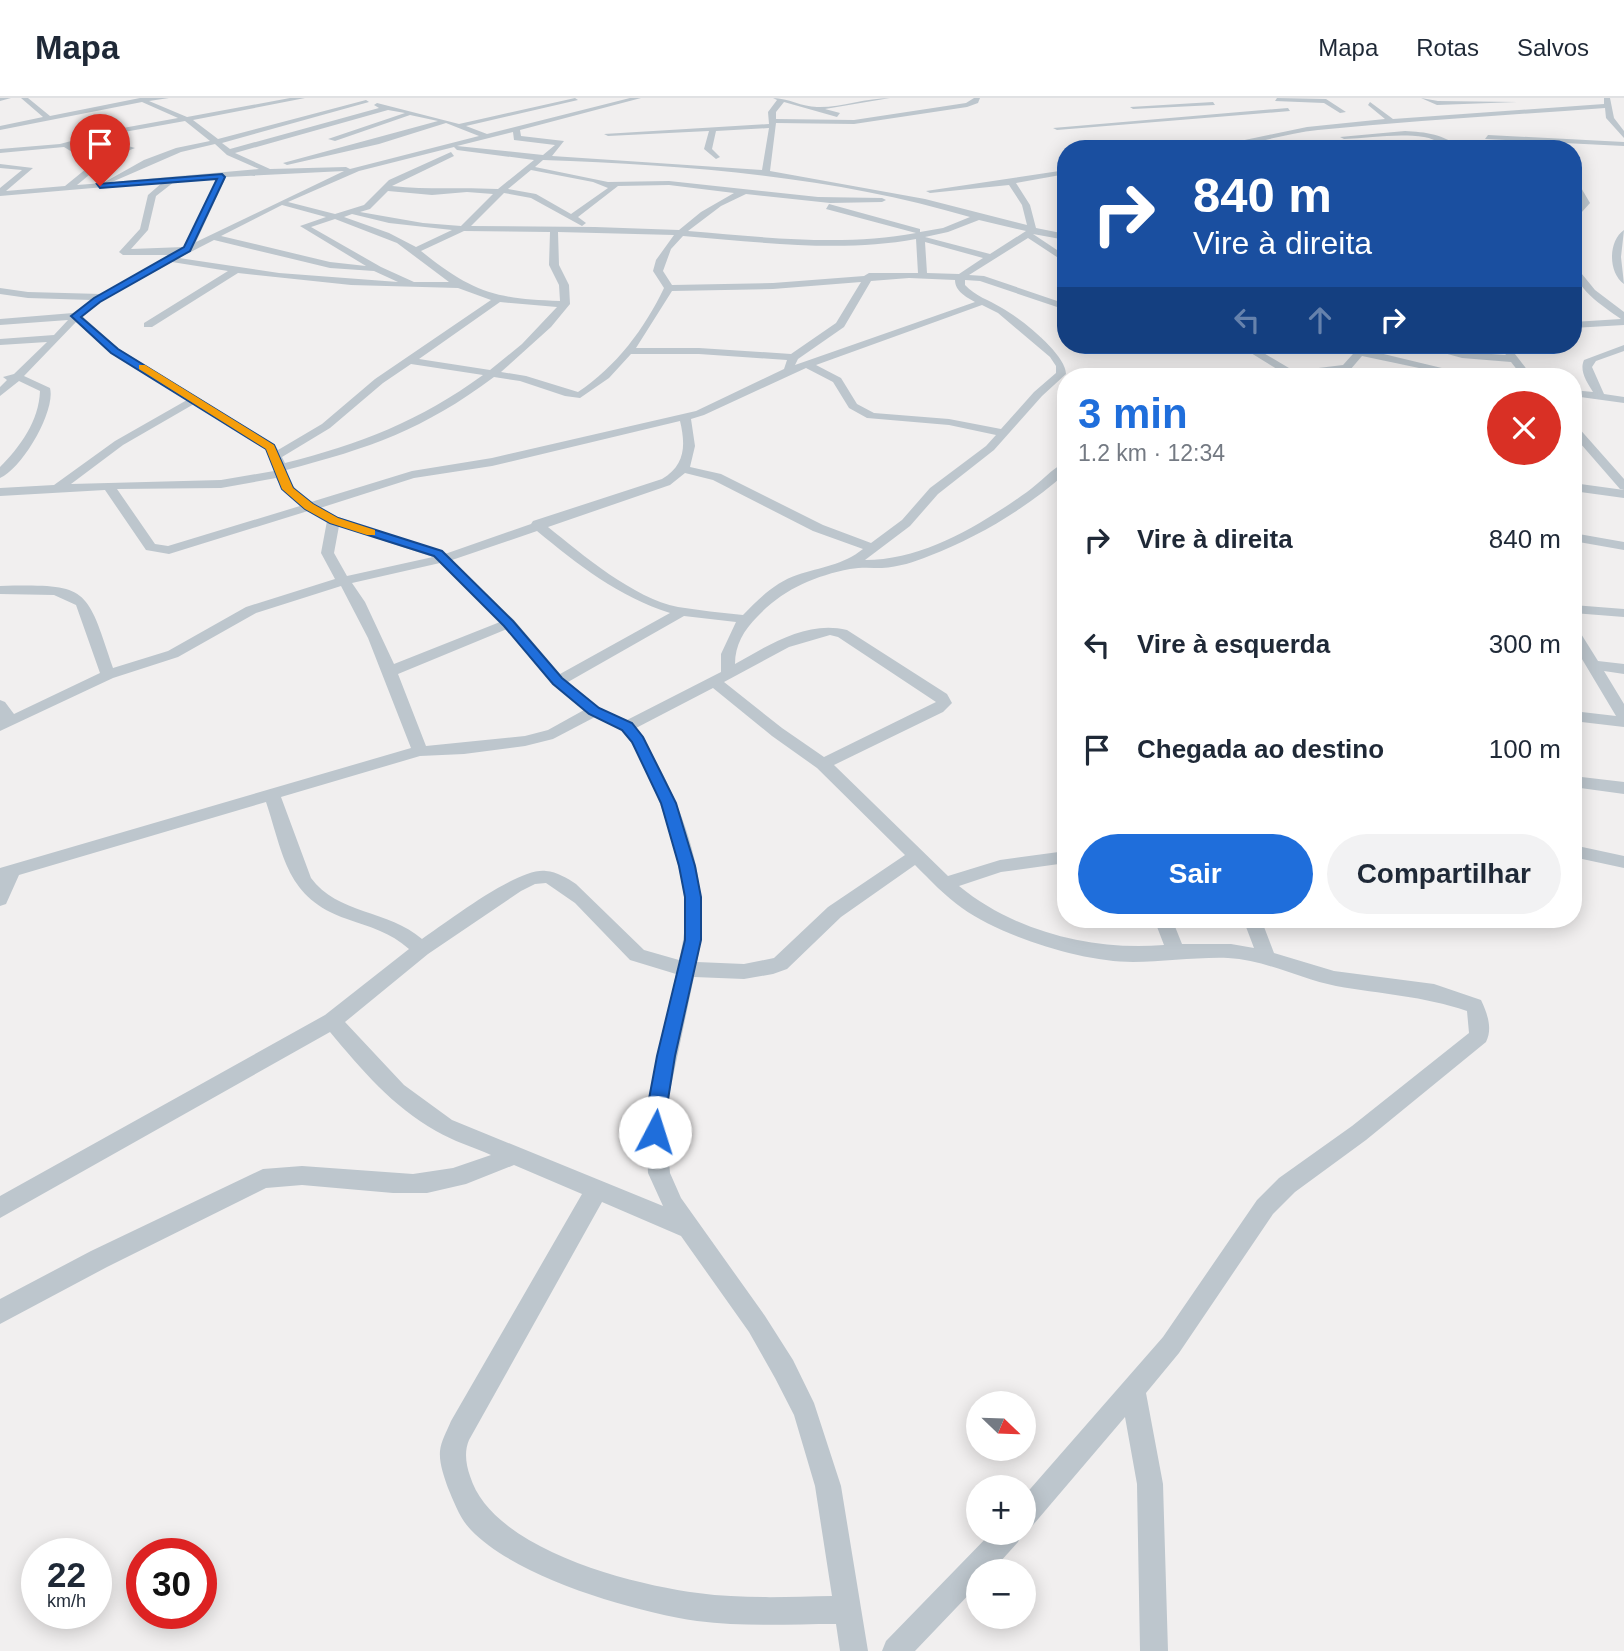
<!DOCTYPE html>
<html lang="pt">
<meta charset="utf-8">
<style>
:root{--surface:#fff;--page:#f2f2f3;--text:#1f2937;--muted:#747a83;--line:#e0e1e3;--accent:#1f6edb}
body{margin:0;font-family:Arial,sans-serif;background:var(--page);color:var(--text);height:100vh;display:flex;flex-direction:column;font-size:26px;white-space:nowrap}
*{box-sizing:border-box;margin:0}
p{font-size:23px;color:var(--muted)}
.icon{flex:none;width:38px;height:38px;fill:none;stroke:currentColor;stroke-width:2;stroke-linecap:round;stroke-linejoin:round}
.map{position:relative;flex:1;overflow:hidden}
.details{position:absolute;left:1057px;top:270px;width:525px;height:560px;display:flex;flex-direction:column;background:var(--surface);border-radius:28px;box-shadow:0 4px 18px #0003}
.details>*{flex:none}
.guide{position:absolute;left:1057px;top:42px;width:525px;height:214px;border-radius:28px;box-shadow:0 4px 18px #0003;background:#1a4fa0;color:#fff;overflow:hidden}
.needle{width:46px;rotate:113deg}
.fabs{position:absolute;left:966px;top:1293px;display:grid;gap:14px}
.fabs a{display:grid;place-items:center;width:70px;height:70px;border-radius:50%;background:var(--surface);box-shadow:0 4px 18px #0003;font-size:35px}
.speed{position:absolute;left:21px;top:1440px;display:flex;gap:14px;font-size:35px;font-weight:700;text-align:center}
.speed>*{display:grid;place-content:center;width:91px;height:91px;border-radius:50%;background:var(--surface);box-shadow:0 4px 18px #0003;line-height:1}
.speed small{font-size:18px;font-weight:400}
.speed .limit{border:10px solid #d22;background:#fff;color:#111}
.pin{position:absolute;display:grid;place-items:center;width:60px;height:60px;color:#fff;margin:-72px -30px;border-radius:50% 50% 50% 0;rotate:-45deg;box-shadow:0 0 7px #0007}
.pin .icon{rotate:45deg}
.me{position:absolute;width:77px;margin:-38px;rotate:5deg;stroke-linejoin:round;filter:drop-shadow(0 0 5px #0008)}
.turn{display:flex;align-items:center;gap:24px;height:147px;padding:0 21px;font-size:32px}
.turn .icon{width:91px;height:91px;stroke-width:2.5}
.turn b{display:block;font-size:49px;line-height:60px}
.lanes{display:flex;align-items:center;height:66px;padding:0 21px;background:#0003;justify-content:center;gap:35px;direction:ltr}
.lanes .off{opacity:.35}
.round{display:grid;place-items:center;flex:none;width:74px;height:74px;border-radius:37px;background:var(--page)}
.head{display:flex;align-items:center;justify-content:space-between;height:119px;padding:0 21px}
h1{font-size:42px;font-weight:600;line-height:52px;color:var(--accent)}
.button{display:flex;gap:14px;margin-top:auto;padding:14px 21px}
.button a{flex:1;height:80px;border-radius:42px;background:var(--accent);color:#fff;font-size:28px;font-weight:600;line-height:80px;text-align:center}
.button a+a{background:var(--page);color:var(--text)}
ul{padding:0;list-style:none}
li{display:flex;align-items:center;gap:21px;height:105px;padding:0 21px}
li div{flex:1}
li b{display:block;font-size:26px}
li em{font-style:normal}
header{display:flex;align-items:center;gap:42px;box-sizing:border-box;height:98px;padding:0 35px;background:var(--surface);border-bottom:2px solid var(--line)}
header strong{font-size:33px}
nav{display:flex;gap:38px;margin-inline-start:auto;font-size:24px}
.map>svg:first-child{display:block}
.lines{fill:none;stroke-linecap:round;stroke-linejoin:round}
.minor{fill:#bdc6cd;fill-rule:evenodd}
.route{fill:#1f6edb;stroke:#14488e;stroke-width:2}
.slow{fill:#f59e0b}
</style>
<header>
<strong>Mapa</strong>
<nav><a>Mapa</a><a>Rotas</a><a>Salvos</a></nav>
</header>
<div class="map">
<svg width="1624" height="1553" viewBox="0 0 1624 1553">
<rect width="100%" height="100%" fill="#f1efef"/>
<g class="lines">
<path class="minor" d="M0 0H11L0 3Z
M21 0H28L50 18 140 0H169L149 3 187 19 290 0H305L193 22 218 41 366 2 369 4 222 45 230 51 379 10 374 7 377 5 459 26 575 0 578 2 466 28 487 36 630 0H641L520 32 521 38 564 43 552 58 762 72 769 30 716 33 712 51 720 59 716 61 704 51 709 33 608 38 604 36 769 26 768 14 777 2 773 0C788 0 802 9 817 9 839 10 866 0 890 0L825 11 840 15 837 19 784 4 776 14V21L854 22 966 5 974 0H980L978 5 967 9 854 26 776 25 770 73 925 101 1027 127 1022 107 1009 87 930 95 926 93 1066 72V76L1016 85 1030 107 1036 130 1066 136V142L1033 136 1066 158V165L1028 140 969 177 984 178 1066 206V212L980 183 965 182V187C975 198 989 202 1002 210 1020 220 1066 256 1066 276L1042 298 994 352 938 396 910 428 865 462C924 462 980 427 1027 394 1040 385 1052 370 1066 364V375C1027 410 978 439 929 458 914 464 899 469 882 470 872 470 861 469 850 471 814 478 782 492 757 519 744 532 735 547 735 566 769 547 807 522 847 532L947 596 952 605 943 614 834 667 948 778 1000 762 1066 753V765L1001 774 959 788C1015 834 1093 853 1164 847L1154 821H1172L1182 846H1231L1254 850 1243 821H1261L1274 855 1334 873 1434 886 1481 902C1487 915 1493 930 1486 944L1366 1042 1295 1094 1273 1116 1179 1255 1146 1295 1163 1386 1168 1553H1140L1137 1386 1125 1319 1033 1427 1024 1431V1398L1163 1239 1257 1102 1279 1080 1352 1028 1469 935 1467 913C1423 898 1381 896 1336 888 1300 881 1266 862 1228 860 1196 859 1164 864 1133 864 1082 864 1003 839 962 810 945 798 930 782 915 767L841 819 787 871 773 876 744 881 694 879 665 1017 670 1075 681 1100 765 1218 793 1262 814 1305 841 1388 868 1553H840L836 1526C790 1526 743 1529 697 1523 632 1513 517 1480 471 1432 460 1421 454 1404 448 1390 444 1378 439 1365 440 1353 441 1343 447 1333 451 1323L582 1096 514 1067 466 1086 427 1095H393L302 1087 266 1090 107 1169 0 1226V1201L91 1153 263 1071 302 1068 413 1076 453 1070 491 1057C473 1049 453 1043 436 1033 393 1009 361 971 330 934L0 1120V1098L325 917 409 851C390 834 370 829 347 821 286 800 284 758 266 704L19 777 6 806 0 808V770L411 650 368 540 341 488 256 515 178 559 113 580 0 633V602L5 604 14 616 100 575 76 507 54 497 0 496V488C89 486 86 489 113 570L168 553 246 509 335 481 321 455 327 423 308 413 169 456 146 452 105 392 0 398V390L54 387 115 343 187 302 111 255 76 224 24 278 50 290C56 313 22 371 0 380V369C20 349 39 323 40 293L19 283 0 298V289L7 282 3 279 14 276 47 244 0 247V241L54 237 68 222 0 227V221L73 215 91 202 28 200 0 196V190L28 194 101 196 171 157H123L119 154 140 131 148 97 163 84 0 98V90L22 72 0 70V66L33 70 6 93 65 88 92 66 64 49 0 55V51L60 46 112 32 178 20 142 4 0 32V28L43 19ZM388 12 405 15 328 41 335 43 410 17 438 23 283 65 287 67 379 46 446 25 479 38 350 71 346 69 270 71 235 55ZM185 23 210 43 176 50 144 62 103 85 77 87 100 68 99 64 135 50 128 48 93 61 71 47 113 36ZM513 34 514 42 555 47 543 57 457 48ZM215 46 227 57 259 71 112 84 181 54ZM454 49 457 52 534 62 498 91C462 89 428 92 392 88L454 58 451 54 389 82 364 107 335 116 288 104 359 73ZM543 62C686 67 833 78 970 119L943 130 920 134V131L829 106 826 111 916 135C842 149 762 139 688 133L721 108 746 96 830 105 882 104 886 102 882 100 818 99 669 83 608 84 535 69ZM531 72 593 84 608 90 571 116 536 96 508 91ZM344 73 196 144 226 79ZM218 80 184 149 131 151 148 132 156 98 174 84ZM669 87 734 95 701 114 679 132 595 129 471 128 504 95 531 100 582 128 586 125 578 119 618 88ZM388 93 432 97 467 94 493 96 461 128 423 125 360 114 370 111ZM282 107 326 119 300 128 366 168 330 164 221 138ZM352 116 389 125 452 132 416 149 389 135 344 119ZM335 121 397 145 449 184H414L381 169 311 129ZM979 122 1026 133 990 156 925 139 948 134ZM464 133 550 134 549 167 559 187 560 203C495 201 472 194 421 153ZM558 134 674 137 656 162 653 173 664 190C645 230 616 269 578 294L526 278 501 274 551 229 570 206 569 187 559 167ZM683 138C759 144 841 155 916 141L918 175H869L864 178 773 185 672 187 663 173 671 151ZM214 142 330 170 374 173 398 184 279 175 179 160ZM925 144 983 160 959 176 927 175ZM172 164 228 173 144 225V229H152L238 175 351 187 458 190 491 202 375 281 322 326 278 352 275 347 119 251 82 218 100 204ZM909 180 955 182C955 193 966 199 975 204L795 267 798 261 844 229 871 183ZM861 184 836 225 791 256 699 250H636L672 193 773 191ZM500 204 557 209 522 246 490 272 419 261ZM982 207 998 215 1050 259 1056 268V275L1034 294 1001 331 949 321 874 315 857 306 841 280 816 267ZM631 256H699L787 262 784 271 696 313 492 360 412 373 311 404C299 395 289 387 286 372 370 350 423 332 494 279L520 283 565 298 580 300 609 280ZM411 266 483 277C420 323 360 346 285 365L282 359 330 330 383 285ZM806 270 833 284 849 310 867 320 949 327 996 337 986 348 930 390 902 422 871 445 823 427 721 376 690 369 695 348 691 321 704 317ZM194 306 266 351 274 373 221 382 71 386 123 347ZM680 323C686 348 685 367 662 381L533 423 531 426 445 456 338 419 320 410 414 380 492 368ZM685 375 713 382 813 433 863 451C843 467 821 469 797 477 776 484 758 501 743 517 721 515 699 512 678 509 633 500 583 457 548 429L670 387ZM276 380 284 394 300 408 168 448 155 446 117 391 221 390ZM339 428 433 459 347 478 334 455ZM537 433C577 466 619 499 670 515L560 576 514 522 452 462ZM440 465 500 524 394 566 365 504 352 485ZM684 518 736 524 721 556V574L627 622 599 610 568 584ZM507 531 553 586 584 612 548 632 525 638 426 648 398 576ZM830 537 838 539 936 604 824 659 782 630 724 584 789 549ZM713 590 772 638 817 670 905 757 828 809 774 860 744 866 697 864C715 785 679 695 636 630ZM595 619C603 623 617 627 623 634 652 667 678 754 684 798 687 819 684 842 679 862L644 852 576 786C567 780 557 774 546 773 518 769 447 824 422 841 389 812 337 816 311 780L281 699 420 658 464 656 525 648 553 641ZM546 785 575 805 630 862 676 876 645 1017 648 1075 663 1108 452 1022 404 987 345 924 428 856 521 793 535 786ZM602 1104 681 1138 749 1234 775 1280 794 1317 815 1388 832 1498C787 1499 742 1501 698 1495 630 1486 492 1451 470 1378 466 1366 464 1354 469 1342Z
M1277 0 1326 1 1346 14 1340 15 1324 5 1275 3Z
M1421 0 1438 3 1517 4 1437 7Z
M1604 0H1610L1614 20 1624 33V40L1606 20 1605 10C1509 17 1413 23 1318 32 1279 36 1242 51 1202 51L1307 29 1385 21 1368 7 1370 4 1393 21 1604 6Z
M1213 4 1215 7 1133 11 1130 9Z
M1288 10 1290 13 1057 32 1053 30Z
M1405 33C1425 34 1445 36 1461 51 1448 51 1437 41 1424 39 1397 35 1370 40 1344 41L1340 39Z
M1488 37 1624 44V48L1485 41Z
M1573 76 1590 105 1573 124V116L1582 105 1573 87Z
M1624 132 1621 159 1624 186C1608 175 1608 143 1624 132Z
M1573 165 1595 192 1624 214V227L1573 230V224L1621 221C1603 208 1573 190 1573 165Z
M1238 247H1250L1294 273 1343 267 1361 247H1371L1367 252 1475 278H1457L1362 258 1350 272 1288 278Z
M1415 247H1432L1462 254 1506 257 1498 247H1508L1532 278H1522L1511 264 1462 260Z
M1624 247V253L1596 263 1592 269 1604 296 1624 299V305L1573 298V292L1593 294C1587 284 1579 273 1584 262Z
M1573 327 1577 328 1624 381V392L1620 391 1573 337Z
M1573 385 1624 392V400L1573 393Z
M1573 435 1624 444V452L1573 443Z
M1573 507 1624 511V519L1573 515Z
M1573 530 1578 531 1598 563 1624 566V576L1604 573 1624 606V629L1573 623V613L1616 618 1573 546Z
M1573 678 1624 684V696L1573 689Z
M1573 747 1624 758V770L1573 759Z
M991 1435H1022L1018 1444 991 1474H978V1487L915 1553H882L886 1543Z"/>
</g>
<path class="route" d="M222 76 225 79 190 153 100 204 81 219 118 251 274 347 293 390 313 406 338 420 442 453 513 523 562 580 599 610 632 625 643 639 676 705 695 768 701 799V842L675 958 662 1039 655 1042 649 1039 646 1017 657 958 685 842V799L679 768 661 705 632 644 622 632 589 616 553 586 504 528 434 458 330 425 305 411 282 391 266 351 111 255 71 218 94 200 184 149 217 81 100 90 97 86Z"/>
<path class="slow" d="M139 267H145L274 347 293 390 313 406 338 420 375 432V437H367L330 425 305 411 282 391 266 351 139 271Z"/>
</svg>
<div class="fabs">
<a><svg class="needle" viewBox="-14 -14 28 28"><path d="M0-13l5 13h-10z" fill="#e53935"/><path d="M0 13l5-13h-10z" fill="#747a83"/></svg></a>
<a>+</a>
<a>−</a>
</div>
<div class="speed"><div>22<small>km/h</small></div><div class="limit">30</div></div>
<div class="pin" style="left:100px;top:88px;background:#d93025"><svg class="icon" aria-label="arrive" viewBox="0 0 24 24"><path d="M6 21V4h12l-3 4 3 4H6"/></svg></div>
<svg class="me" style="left:655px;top:1034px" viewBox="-20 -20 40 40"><circle r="19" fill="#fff"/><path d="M0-13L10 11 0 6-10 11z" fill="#1f6edb"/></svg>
<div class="guide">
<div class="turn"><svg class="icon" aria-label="right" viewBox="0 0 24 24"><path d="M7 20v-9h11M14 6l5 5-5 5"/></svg><div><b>840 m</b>Vire à direita</div></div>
<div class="lanes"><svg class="icon off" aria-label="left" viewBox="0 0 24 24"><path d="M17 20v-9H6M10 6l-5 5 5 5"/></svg><svg class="icon off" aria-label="ahead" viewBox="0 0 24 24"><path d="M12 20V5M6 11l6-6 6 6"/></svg><svg class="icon" aria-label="right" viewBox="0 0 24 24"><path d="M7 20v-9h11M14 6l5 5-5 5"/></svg></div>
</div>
<section class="details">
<div class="head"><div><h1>3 min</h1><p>1.2 km · 12:34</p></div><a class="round" style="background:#d93025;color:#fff"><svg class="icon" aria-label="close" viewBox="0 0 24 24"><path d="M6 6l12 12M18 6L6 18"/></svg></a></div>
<ul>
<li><svg class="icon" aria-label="right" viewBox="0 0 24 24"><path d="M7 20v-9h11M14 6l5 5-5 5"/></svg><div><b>Vire à direita</b></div><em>840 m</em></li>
<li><svg class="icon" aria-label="left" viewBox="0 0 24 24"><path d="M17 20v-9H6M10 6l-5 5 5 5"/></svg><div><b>Vire à esquerda</b></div><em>300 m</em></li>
<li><svg class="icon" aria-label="arrive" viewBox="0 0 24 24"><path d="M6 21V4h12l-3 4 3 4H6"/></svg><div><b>Chegada ao destino</b></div><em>100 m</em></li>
</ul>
<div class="button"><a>Sair</a><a>Compartilhar</a></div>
</section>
</div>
